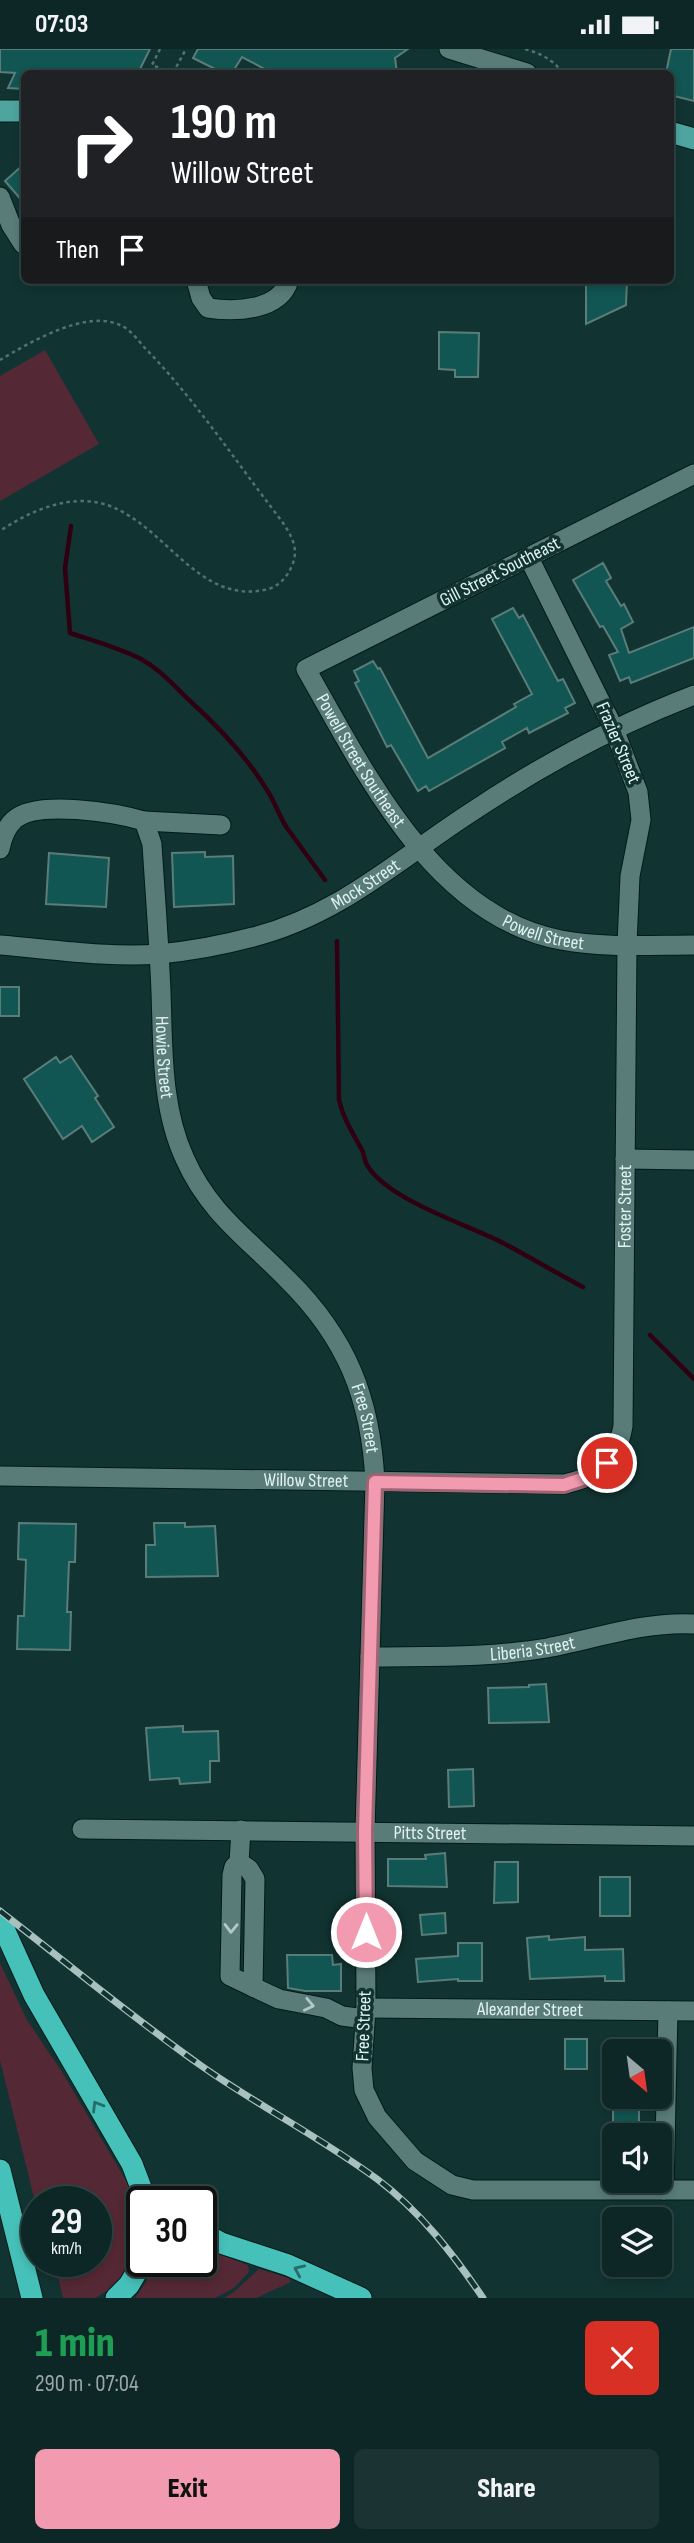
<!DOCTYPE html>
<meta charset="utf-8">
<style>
:root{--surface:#0d2726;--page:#1b3332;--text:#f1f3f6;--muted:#9aa5a7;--line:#2d4443;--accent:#f29aaf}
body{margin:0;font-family:"Sofia Sans Condensed",sans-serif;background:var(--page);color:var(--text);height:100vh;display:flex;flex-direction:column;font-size:26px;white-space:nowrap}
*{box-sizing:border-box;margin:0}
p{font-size:23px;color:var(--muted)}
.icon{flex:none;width:38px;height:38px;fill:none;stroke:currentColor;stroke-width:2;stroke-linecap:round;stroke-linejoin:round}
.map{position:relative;height:2249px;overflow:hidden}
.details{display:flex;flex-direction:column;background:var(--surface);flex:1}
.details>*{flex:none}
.hud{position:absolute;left:21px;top:21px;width:653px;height:214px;border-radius:10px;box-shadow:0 4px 10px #0003,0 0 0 2px var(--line);background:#202124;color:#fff;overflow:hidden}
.needle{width:46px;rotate:151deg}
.buttons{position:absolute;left:602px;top:1990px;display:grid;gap:14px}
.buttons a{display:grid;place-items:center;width:70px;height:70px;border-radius:10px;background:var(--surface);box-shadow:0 4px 10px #0003,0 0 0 2px var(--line);font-size:35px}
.speed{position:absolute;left:21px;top:2137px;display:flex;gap:14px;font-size:35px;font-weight:700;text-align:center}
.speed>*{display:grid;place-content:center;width:91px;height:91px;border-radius:50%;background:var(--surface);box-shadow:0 4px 10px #0003,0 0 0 2px var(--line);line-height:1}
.speed small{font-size:18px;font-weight:400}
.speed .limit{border:4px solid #111;border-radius:10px;background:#fff;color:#111}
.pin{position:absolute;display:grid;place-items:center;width:60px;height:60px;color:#fff;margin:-30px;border:4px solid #fff;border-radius:50%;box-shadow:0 2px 7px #0007}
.me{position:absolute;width:77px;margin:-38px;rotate:0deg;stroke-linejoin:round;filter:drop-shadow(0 0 5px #0008)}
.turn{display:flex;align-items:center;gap:24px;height:147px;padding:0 35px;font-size:32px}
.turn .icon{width:91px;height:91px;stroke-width:2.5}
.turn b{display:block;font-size:49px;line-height:60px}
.then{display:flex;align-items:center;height:66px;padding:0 35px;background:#0003;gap:14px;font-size:26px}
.round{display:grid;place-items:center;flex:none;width:74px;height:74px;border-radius:10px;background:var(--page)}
.summary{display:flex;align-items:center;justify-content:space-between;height:119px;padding:0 35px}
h1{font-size:42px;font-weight:800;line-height:52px;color:#1e9e55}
.primary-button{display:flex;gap:14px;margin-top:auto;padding:14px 35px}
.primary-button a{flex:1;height:80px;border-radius:10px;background:var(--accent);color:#111;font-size:28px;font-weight:800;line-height:80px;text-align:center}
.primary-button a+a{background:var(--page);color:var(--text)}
.status{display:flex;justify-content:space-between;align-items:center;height:49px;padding:0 35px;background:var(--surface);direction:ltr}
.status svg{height:19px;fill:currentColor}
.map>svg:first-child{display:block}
.green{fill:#542834}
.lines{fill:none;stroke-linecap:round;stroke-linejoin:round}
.stream{stroke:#2f0011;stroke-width:4.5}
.building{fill:#115652;stroke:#5a7d7a;stroke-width:2}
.minor-casing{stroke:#021a19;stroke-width:21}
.major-casing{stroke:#021a19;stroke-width:23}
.highway-casing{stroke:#021a19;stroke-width:23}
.path{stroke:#53716f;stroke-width:2.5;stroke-dasharray:3.5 3.5;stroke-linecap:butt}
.minor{stroke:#597c79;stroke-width:19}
.major{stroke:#4ea59f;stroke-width:21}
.highway{stroke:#46c1b9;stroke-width:21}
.rail-casing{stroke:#a8c0be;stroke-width:7}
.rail{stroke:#113432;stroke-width:4.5;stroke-dasharray:13;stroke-linecap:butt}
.oneway{stroke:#b1c9c7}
.oneway2{stroke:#266c68}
.route-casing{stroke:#9d6472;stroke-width:18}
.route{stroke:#f29aaf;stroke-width:12}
.labels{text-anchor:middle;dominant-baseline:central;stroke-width:7;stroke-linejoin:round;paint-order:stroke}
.street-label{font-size:19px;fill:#e0f3f1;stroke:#113432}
</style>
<div class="status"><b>07:03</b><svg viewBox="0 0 49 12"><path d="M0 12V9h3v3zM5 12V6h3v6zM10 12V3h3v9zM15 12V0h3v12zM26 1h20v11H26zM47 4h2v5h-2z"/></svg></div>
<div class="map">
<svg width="694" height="2249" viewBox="0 0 694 2249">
<rect width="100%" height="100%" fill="#113432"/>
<path class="green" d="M45 301 99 395 0 452V327Z
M0 1914 27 1971 62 2023 128 2135 139 2169V2194L130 2220 112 2239 95 2249H63L56 2220 52 2222 49 2212H96V2152H37V2161L0 2011Z
M201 2198 248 2216 249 2223 234 2239 215 2249H135L146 2233 155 2212H201Z
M259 2220 289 2229 291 2233 256 2249H224L234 2243Z"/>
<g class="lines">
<path class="stream" d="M71 477 65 519 70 584C94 592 119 599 141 610 161 621 174 637 190 652 219 678 246 707 267 741 275 753 279 767 287 779 300 797 312 813 325 831
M337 892 339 1051C343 1069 352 1083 361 1099 364 1104 364 1109 366 1114 384 1150 469 1176 503 1194 530 1208 556 1224 583 1238
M650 1286 694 1330"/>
</g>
<path class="building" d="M0 0H150L138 24H24V40L8 39 15 24 0 23Z
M198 0H408L395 9 397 24H272L242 8 232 24H223L193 9Z
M671 0H694V52L670 46V24H666Z
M24 115V154L5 132Z
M586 231H627L626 256 586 275Z
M439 283 479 284 478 328H455V321L439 320Z
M603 514 611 529 606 532 621 557 624 555 633 573 621 580 629 604 694 578V609L631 634 629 628 620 632 609 606 618 603 603 577 600 578 573 531Z
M513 559 519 569 523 566 558 632 563 630 575 654 565 659 568 664 529 684 527 679 502 693 505 699 429 742 426 737 418 742 391 696 387 698 355 634 359 632 354 622 373 612 378 620 380 619 428 709 516 658 514 655 532 645 492 570Z
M205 803V808L233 807 234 855 174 858 172 804Z
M49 804 109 809 106 858 46 855Z
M0 938H19V967H0Z
M71 1007 98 1047 95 1049 114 1078 92 1093 82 1077 63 1090 24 1030 56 1008 60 1014Z
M19 1474 76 1475 75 1513H69L67 1563H71L70 1601 17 1600 18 1567H24L26 1511 18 1510Z
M154 1474H185V1478L215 1477 218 1527 146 1528V1496H155Z
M546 1635 549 1673 489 1674 488 1639 529 1638V1636Z
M183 1677V1683L218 1682 219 1712H210V1733L180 1735 179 1729 150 1731 146 1679Z
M473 1720 474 1757 449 1758 448 1721Z
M445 1804 447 1838 388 1837V1810H426L425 1806Z
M495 1813H518V1853L494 1854Z
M600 1828H630V1867H600Z
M445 1864 446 1884 422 1886 420 1866Z
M549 1887V1891L585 1888V1901L623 1900 624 1932H605V1927L530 1930 527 1889Z
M458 1894H482V1932H458V1930L418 1933 416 1910 458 1907Z
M287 1906H332L333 1916 341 1915V1942H305L288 1939Z
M565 1990H587V2020H565Z
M613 2048H639V2086H613Z"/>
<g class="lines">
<defs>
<g id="minor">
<path d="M449 0 527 24"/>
<path d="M0 148 11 176 23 195"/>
<path d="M196 231 201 249 208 259C235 263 280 262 289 231"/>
<path id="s1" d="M694 425 306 620C364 721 433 867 561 891 602 899 651 896 694 896"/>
<path d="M144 772 221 776"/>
<path id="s2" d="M0 800C2 790 6 778 14 771 36 750 117 764 144 772L152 795C155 844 159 893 161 943 163 998 161 1059 185 1110 209 1164 247 1189 287 1230 347 1289 371 1350 375 1433L365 1782 366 1959 362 2019 364 2041 377 2068 415 2112 452 2136 473 2141H694"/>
<path id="s3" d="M0 896C50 900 109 909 159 905 190 902 223 896 253 888 340 866 400 809 473 762 542 716 616 676 694 646"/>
<path d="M625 1110 694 1111"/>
<path id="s4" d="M0 1427 564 1435C598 1428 617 1413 623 1377L627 895 630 827 641 771 638 743 614 680 529 509"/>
<path id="s5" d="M370 1608C429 1607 489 1609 547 1599 595 1590 644 1572 694 1575"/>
<path id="s6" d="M82 1780 694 1787"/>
<path d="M239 1813 249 1820 255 1830 253 1938 230 1927 232 1826 234 1818 239 1813 241 1781"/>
<path d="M253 1938 279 1950 326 1959 342 1967 365 1970"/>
<path id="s7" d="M366 1959 694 1962"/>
<path d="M664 2141 668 1962"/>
</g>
<path id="major" d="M0 62H24
M670 83 694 90"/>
<path id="highway" d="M0 1871 34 1946 132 2115 146 2152
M0 2121 32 2249
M201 2183 221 2194 288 2216 361 2249
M116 2249 129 2236 143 2212"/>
</defs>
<use href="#minor" class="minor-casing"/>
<use href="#major" class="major-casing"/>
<use href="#highway" class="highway-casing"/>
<path class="path" d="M160 0 152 16 172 24
M525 0C542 5 553 11 563 24
M173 24 186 0
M0 311C29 294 85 260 120 276 129 279 138 291 144 298 195 350 236 413 281 471 290 484 299 498 293 514 288 528 278 539 264 541 198 554 167 479 110 457 73 443 31 461 0 482"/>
<use href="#minor" class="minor"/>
<use href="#major" class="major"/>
<use href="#highway" class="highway"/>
<defs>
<path id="rail" d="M0 1862C67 1914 133 1969 203 2018 259 2057 321 2089 377 2130 420 2162 454 2206 483 2249"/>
</defs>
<use href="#rail" class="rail-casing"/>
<use href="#rail" class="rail"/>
</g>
<defs><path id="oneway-chevron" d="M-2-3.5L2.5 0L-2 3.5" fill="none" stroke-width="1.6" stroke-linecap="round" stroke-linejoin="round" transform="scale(1.75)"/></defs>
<g class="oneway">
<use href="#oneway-chevron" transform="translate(231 1879) rotate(91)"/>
<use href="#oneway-chevron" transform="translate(309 1956) rotate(12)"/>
</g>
<g class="oneway2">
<use href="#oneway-chevron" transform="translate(97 2057) rotate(-121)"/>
<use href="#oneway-chevron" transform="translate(299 2221) rotate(-156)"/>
</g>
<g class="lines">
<defs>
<path id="route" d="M366 1883 365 1782 375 1433 564 1436 591 1427 607 1414"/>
</defs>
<use href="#route" class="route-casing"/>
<use href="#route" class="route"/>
</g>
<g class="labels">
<g class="street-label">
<text transform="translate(500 523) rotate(-27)">Gill Street Southeast</text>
<text transform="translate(618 694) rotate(67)">Frazier Street</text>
<text stroke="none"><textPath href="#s1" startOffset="541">Powell Street Southeast</textPath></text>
<text stroke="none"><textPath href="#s3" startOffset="380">Mock Street</textPath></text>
<text stroke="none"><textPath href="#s1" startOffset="800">Powell Street</textPath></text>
<text stroke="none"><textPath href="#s2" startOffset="404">Howie Street</textPath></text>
<text stroke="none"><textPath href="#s4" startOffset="873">Foster Street</textPath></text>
<text stroke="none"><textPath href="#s2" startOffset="830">Free Street</textPath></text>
<text stroke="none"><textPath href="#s4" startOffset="306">Willow Street</textPath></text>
<text stroke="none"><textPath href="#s5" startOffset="163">Liberia Street</textPath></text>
<text stroke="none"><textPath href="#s6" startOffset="348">Pitts Street</textPath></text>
<text stroke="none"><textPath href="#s7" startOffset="164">Alexander Street</textPath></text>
<text transform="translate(364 1977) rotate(-88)">Free Street</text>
</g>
</g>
</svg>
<div class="buttons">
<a><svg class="needle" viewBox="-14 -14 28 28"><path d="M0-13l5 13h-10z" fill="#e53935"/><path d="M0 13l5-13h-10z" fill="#9aa5a7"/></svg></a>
<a><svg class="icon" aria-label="sound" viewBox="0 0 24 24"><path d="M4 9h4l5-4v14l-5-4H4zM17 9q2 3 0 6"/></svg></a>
<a><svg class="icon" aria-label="layers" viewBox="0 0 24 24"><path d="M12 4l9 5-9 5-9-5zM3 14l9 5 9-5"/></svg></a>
</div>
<div class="speed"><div>29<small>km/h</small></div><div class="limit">30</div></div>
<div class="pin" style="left:607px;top:1414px;background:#d93025"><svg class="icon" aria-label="arrive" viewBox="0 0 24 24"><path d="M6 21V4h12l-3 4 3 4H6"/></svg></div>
<svg class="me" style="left:366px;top:1883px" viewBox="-20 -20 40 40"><circle r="17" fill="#f29aaf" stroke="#fff" stroke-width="3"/><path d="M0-11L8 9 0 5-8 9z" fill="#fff"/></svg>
<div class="hud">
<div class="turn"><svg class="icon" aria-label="right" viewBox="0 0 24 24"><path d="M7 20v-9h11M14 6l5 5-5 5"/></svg><div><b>190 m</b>Willow Street</div></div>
<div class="then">Then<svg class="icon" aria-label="arrive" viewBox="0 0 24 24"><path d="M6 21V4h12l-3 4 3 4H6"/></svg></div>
</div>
</div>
<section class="details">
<div class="summary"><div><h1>1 min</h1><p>290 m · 07:04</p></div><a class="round" style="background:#d93025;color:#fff"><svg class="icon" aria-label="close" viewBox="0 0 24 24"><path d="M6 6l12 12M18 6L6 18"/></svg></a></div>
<div class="primary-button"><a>Exit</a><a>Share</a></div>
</section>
